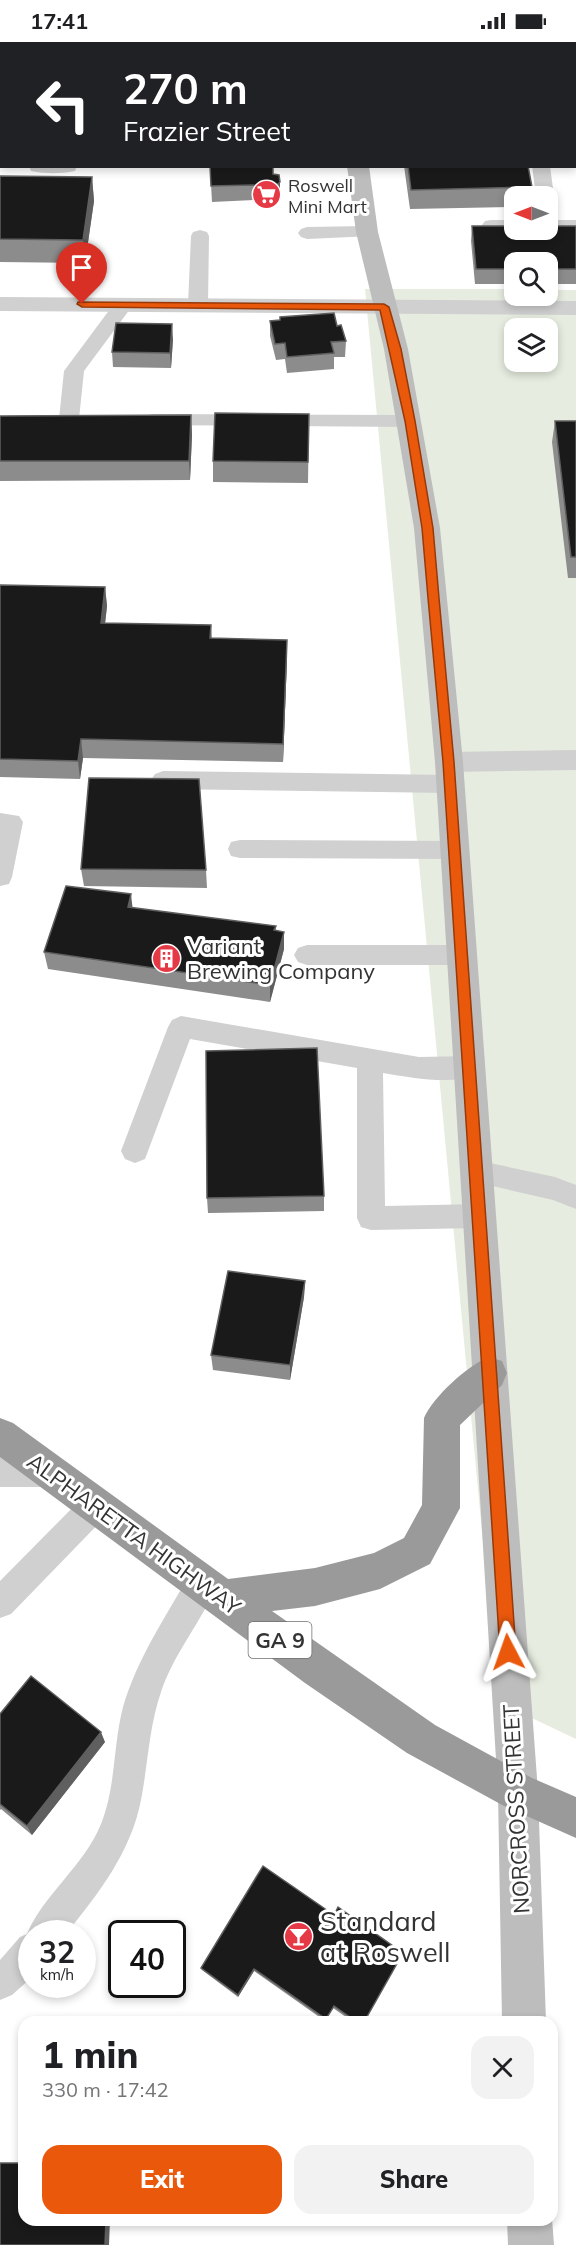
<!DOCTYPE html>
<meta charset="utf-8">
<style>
:root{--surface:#fff;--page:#f2f2f2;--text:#202124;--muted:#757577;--accent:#ea580c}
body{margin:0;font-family:Mulish,sans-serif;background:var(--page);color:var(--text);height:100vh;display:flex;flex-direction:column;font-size:22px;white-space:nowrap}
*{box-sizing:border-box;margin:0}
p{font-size:20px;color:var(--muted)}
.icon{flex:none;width:33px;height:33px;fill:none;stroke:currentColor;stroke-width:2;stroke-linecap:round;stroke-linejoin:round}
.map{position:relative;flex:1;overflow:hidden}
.sheet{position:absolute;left:18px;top:1974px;width:540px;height:210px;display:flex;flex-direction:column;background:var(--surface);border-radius:18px;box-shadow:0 3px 9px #0003}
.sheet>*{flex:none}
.guide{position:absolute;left:0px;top:0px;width:576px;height:126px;box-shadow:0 3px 9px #0003;background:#202124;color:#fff;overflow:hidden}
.needle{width:39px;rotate:270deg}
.buttons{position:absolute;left:504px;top:144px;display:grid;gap:12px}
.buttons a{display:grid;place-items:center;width:54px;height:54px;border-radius:12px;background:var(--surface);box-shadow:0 3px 9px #0003;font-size:30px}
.speed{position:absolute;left:18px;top:1878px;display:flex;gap:12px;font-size:30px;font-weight:700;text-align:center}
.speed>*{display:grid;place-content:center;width:78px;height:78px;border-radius:50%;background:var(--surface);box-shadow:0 3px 9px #0003;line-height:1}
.speed small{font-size:15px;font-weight:400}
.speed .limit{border:3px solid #111;border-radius:9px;background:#fff;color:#111}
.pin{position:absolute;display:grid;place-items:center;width:51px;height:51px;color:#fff;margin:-62px -26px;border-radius:50% 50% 50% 0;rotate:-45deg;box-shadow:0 0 6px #0007}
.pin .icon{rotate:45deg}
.me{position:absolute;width:66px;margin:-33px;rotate:356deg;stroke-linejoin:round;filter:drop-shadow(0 0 4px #0008)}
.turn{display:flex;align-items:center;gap:21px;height:126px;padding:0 24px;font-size:27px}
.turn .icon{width:78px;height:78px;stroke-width:2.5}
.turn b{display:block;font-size:42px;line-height:51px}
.round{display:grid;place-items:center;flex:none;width:63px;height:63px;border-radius:18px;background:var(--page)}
.summary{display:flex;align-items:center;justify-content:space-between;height:102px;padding:0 24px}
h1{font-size:36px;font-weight:800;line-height:45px}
.button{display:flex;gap:12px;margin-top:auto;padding:12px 24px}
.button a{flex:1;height:69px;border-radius:18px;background:var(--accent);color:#fff;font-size:24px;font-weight:800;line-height:69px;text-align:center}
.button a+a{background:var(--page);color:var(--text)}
.status{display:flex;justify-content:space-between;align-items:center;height:42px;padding:0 30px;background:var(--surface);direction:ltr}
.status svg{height:16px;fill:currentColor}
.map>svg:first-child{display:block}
.green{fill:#e6ecdf;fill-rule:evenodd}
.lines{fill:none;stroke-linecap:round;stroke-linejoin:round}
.lane{fill:#d0d0d0;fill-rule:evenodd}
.street{fill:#d0d0d0;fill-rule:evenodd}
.secondary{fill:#bdbdbd;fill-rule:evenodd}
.highway{fill:#9a9a9a;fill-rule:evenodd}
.wall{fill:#8c8c8c}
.shaded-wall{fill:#5f5f5f}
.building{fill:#1a1a1a;stroke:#5f5f5f;stroke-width:1.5}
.route{fill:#ea580c;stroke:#983908;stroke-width:1.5}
.labels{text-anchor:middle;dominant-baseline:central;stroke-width:6;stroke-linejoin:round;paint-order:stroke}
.far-poi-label{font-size:18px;fill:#333;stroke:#fff;text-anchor:start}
.shield{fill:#fff;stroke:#707070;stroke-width:1.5}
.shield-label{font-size:21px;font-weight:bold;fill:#333}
.poi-label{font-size:22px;fill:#333;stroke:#fff;text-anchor:start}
.street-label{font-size:22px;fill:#333;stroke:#fff}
.near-poi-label{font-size:27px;fill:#333;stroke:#fff;text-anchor:start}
</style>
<div class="status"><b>17:41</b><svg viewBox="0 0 49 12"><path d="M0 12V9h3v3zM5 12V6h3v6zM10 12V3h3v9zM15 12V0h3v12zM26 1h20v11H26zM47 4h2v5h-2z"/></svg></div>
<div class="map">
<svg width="576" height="2203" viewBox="0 0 576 2203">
<rect width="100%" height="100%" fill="#fff"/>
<path class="green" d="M365 247H514V254H548V248H576V1697L498 1660ZM514 286H548V320H514Z"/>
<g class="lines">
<path class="lane" d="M574 99H576V110H574Z
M532 124H550L554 154 551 158 548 159V154H536Z
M491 178H514V188H518L485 187 482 183 485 179Z
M548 178H576V188H544H548Z
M367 184 373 186 376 190 373 194 307 197 301 195 298 191 301 187 307 185Z
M200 188 207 190 209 194 208 263 205 267H191L188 263 191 194 193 190Z
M123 257 130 259 133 263 84 329 79 377 76 381 69 383 62 381 59 377 64 329 116 259Z
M154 372 410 373 417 374 420 379 417 384 410 385 147 383 144 378 147 373Z
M163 729 450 733 458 736 462 742 458 748 450 751 163 747 155 744 151 738 155 732Z
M0 771 19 774 23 780 12 835 9 842 0 844Z
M240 798 454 799 463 801 466 808 463 815 454 817 240 816 231 814 228 807 231 800Z
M307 903H461L470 906 474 913 470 920 461 923H307L298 920 294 913 298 906Z
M181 974 419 1015 470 1014 479 1017 483 1025 479 1033C450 1043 413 1036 383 1031L385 1164 479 1162 489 1165 493 1174 489 1183 479 1186 371 1188 361 1185 357 1176V1026L190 997 145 1117 135 1121 125 1117 121 1109 168 985 172 978Z
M476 1118 555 1135 576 1143V1167L553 1158 466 1138 462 1130 466 1122Z
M96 1448 107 1453 111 1463 107 1473 11 1572 0 1576V1539L85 1453Z
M202 1526 213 1530 218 1541C202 1579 174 1611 161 1650 149 1685 148 1722 141 1758 131 1810 99 1851 66 1892H32V1935L12 1953 0 1958V1918L20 1895 27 1892C43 1853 84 1824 101 1782 116 1745 113 1703 123 1665 137 1617 166 1574 191 1530Z"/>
<path class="street" d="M11 0H31L10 2Z
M0 32H2V44H0Z
M29 124H77L75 129C61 132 45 132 31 129Z
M0 255 576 259V273L0 269Z
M576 708V728L449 730 439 727 435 720 439 713 449 710Z
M0 1411H47L60 1416 65 1428 60 1440 47 1445H0Z"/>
<path class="secondary" d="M342 0H362V2H342Z
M347 124H369L378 190 408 307 440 486 463 720 538 1750 546 1980H502L498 1750 435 720 414 486 384 307 356 190Z
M552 2176 554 2203H508L507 2178Z"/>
<path class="highway" d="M489 1315 502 1319 507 1331 502 1343 460 1383V1466L430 1522 380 1547 315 1564 272 1569 435 1683 532 1736 576 1755V1796L504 1764 407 1711 305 1641 0 1415V1376L13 1381 228 1537 315 1526 374 1511 404 1496 422 1463 424 1376C433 1355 468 1323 489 1315Z"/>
</g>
<path class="wall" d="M210 124 273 132 280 140V155L273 161 263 162 254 158 212 160Z
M404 124H528L532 145 531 154H514V165L410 167Z
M0 134 92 135 94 159 85 221 0 220Z
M472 184H576V242H548V220H514V242H475L471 199Z
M280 275 337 284 346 299 345 315H334V327L287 331 285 317 276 318 270 294V279L280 278Z
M173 297 171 326 113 325 112 310Z
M309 372 308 441 213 440V419Z
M191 373 192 393 190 438 0 439V374Z
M555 379H576V536H568L552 400Z
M0 543 105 545 107 564 105 581 211 583 212 596 287 616 283 720 83 716 80 737 0 735Z
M81 827 206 828 207 846 84 844Z
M133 866 276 884V888L284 907 270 960 48 927 44 910Z
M324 1154V1169L208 1171 207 1156Z
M305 1239 304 1255 290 1338 213 1328 211 1313Z
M0 1672 105 1700 32 1793 1 1767 0 1768Z
M263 1824 364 1980H353L333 1966 325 1979 254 1929 238 1955 202 1928 201 1926Z"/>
<path class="shaded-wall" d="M92 135 94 159 85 221 83 198Z
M280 140V155L273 161V146Z
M172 282 173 297 171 326 170 311Z
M191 373 192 393 190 438 189 419Z
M105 545 107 564 103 600 101 581Z
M287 598V616L283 720V702Z
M81 697 83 716 80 737 78 719Z
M131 852 133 870 128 865Z
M284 890V907L270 960V943Z
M305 1239 304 1255 290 1338V1323Z
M101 1690 105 1700 32 1793 27 1784Z
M254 1927V1929L238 1955V1953Z
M106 2178H110L109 2203H105Z"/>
<path class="building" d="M188 0H287V2H188Z
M210 124H273V132L279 133 280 140 273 146H263L253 143 211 144Z
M408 124H528L532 145 411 148Z
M0 134 92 135 83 198 0 197Z
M472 184H514V188H548V184H576V227H548V220H514V227H476Z
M334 271 337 284 341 283 346 299 331 300 334 311 287 315 285 301 275 302 270 279 280 278V275Z
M116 281 172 282 170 311 112 310Z
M215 371 309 372 308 420 213 419Z
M191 373 189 419H0V374Z
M555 379H576V515H571Z
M0 543 105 545 101 581 211 583 210 596 287 598 283 702 81 697 78 719 0 717Z
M89 736 199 737 206 828 81 827Z
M66 844 131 852 128 865 276 884 274 888 284 890 270 943 44 910Z
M317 1006 324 1154 207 1156 206 1009Z
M228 1229 305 1239 290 1323 211 1313Z
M31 1634 101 1690 27 1784 0 1762V1672Z
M263 1824 334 1873 338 1865 403 1911 364 1980H357L334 1964 326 1977 254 1927 238 1953 201 1926Z
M0 2121H24V2178H106L105 2203H0Z"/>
<path class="route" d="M78 260 384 262 389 265 401 307 415 379 433 486 439 556 454 720 516 1610 514 1616 508 1618 502 1616 500 1610 443 720 428 556 422 486 405 379 380 268 82 265 77 262Z"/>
<defs>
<symbol id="supermarket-disc" viewBox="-11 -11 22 22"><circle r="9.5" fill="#e63946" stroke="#fff"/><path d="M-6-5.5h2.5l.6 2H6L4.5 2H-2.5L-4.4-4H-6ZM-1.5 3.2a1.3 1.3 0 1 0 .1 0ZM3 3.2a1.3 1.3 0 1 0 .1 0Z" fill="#fff"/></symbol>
<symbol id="building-disc" viewBox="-11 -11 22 22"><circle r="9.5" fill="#e63946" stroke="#fff"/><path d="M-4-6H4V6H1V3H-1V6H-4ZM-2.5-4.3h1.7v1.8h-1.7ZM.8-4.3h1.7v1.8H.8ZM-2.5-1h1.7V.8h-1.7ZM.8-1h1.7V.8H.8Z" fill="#fff"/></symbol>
<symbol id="bar-disc" viewBox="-11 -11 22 22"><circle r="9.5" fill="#e63946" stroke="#fff"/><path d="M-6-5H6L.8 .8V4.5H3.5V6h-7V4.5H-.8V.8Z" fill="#fff"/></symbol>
</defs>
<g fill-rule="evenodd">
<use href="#supermarket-disc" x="250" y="136" width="33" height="33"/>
<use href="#building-disc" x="150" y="900" width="33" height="33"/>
<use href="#bar-disc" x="282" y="1878" width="33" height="33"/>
</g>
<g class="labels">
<g class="far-poi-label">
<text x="288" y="143">Roswell<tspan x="288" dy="21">Mini Mart</tspan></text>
</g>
<rect class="shield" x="248.5" y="1580" width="63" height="36" rx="4.5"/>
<g class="shield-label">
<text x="280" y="1598">GA 9</text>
</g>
<g class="poi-label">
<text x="187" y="904">Variant<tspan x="187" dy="25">Brewing Company</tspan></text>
</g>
<g class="street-label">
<text transform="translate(134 1492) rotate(36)">ALPHARETTA HIGHWAY</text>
<text transform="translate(516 1767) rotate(-93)">NORCROSS STREET</text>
</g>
<g class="near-poi-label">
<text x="320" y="1879">Standard<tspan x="320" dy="31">at Roswell</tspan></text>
</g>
</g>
</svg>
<div class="buttons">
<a><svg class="needle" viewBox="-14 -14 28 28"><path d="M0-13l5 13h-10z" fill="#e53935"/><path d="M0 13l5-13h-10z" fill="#757577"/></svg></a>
<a><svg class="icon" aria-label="search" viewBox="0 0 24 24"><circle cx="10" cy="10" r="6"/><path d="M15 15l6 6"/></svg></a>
<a><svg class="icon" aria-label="layers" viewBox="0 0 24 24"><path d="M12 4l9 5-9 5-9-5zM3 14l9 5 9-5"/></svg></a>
</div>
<div class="speed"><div>32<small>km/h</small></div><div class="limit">40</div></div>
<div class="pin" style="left:82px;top:262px;background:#d93025"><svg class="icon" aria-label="arrive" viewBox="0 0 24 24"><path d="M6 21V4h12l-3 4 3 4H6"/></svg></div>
<svg class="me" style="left:508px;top:1610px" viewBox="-20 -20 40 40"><path d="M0-17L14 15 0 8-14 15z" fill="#ea580c" stroke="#fff" stroke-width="4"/></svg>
<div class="guide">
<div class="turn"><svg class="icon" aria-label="left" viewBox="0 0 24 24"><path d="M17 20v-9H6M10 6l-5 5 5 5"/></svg><div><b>270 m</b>Frazier Street</div></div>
</div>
<section class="sheet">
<div class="summary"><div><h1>1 min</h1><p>330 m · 17:42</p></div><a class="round"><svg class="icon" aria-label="close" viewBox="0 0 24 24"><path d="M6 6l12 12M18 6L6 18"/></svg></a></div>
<div class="button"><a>Exit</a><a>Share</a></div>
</section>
</div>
